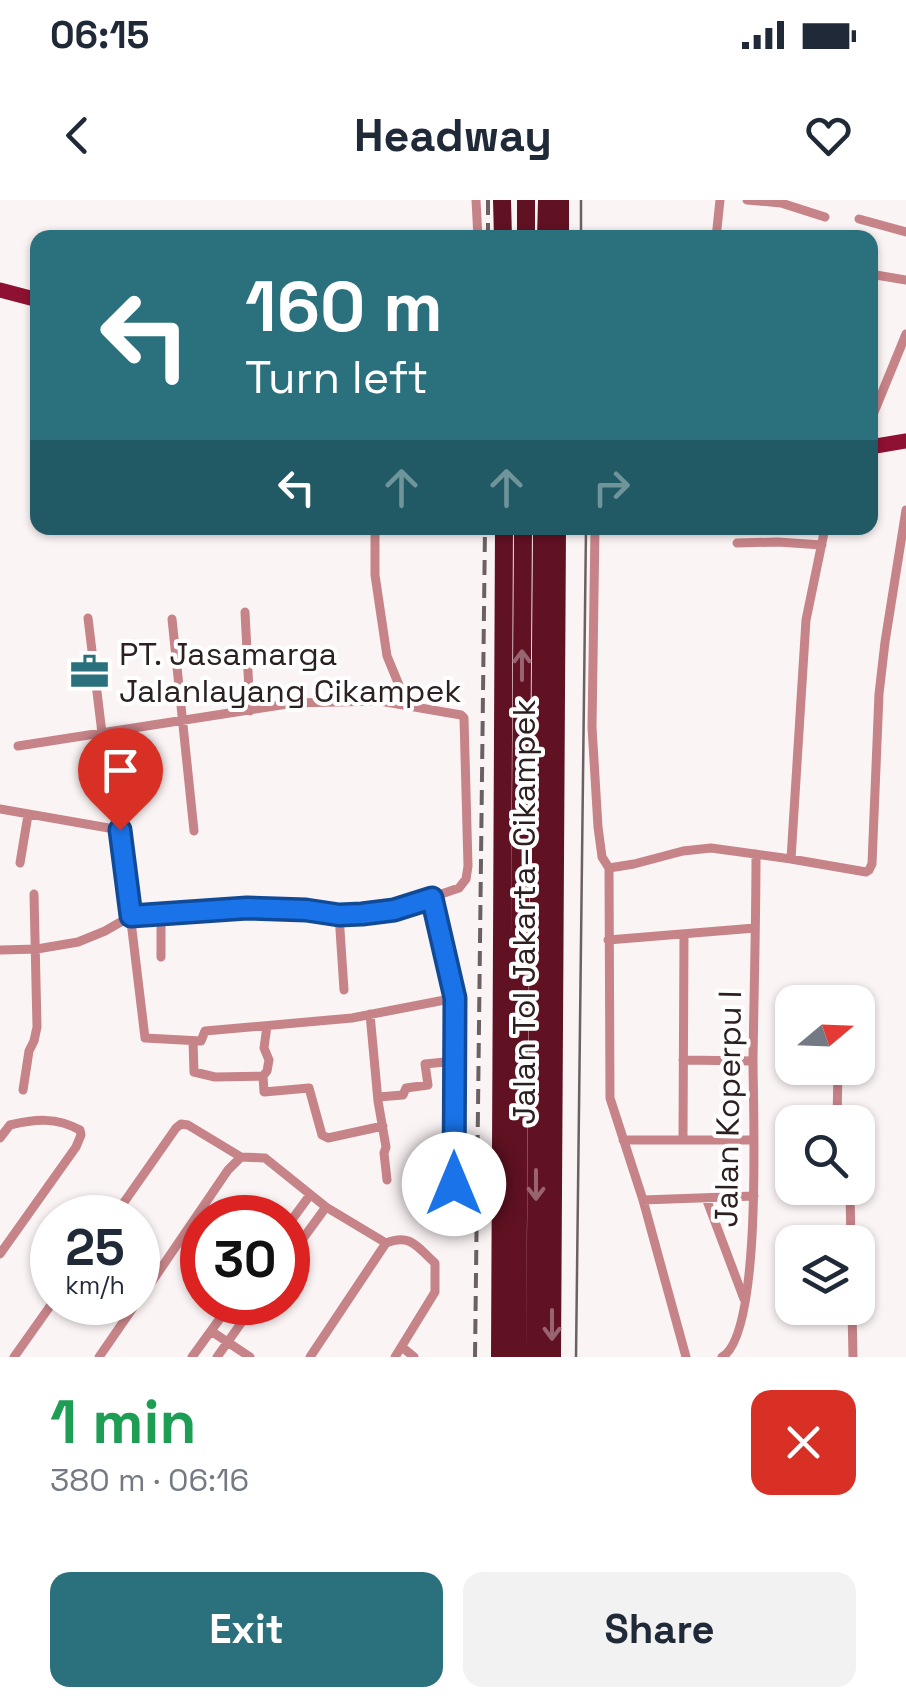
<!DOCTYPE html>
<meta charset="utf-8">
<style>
:root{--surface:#fff;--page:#f2f2f3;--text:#1f2937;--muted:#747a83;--accent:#2a717d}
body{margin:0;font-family:"Space Grotesk",sans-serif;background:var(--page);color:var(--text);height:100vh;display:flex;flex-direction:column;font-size:38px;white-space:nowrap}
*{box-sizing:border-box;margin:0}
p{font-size:32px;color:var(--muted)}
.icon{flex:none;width:55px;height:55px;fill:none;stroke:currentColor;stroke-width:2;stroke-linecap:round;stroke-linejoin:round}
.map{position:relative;height:1157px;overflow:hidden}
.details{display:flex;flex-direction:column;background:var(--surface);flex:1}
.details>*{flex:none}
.guide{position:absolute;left:30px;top:30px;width:848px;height:305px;border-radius:20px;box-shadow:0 2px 8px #0004;background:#2a717d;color:#fff;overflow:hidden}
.needle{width:65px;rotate:71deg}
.controls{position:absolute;left:775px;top:785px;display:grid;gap:20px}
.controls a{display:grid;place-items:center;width:100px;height:100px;border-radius:20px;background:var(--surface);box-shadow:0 2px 8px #0004;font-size:50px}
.speed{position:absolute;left:30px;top:995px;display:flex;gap:20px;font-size:50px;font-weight:700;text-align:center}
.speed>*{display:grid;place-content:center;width:130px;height:130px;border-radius:50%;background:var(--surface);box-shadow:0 2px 8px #0004;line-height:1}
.speed small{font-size:25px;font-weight:400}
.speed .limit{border:15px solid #d22;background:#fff;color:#111}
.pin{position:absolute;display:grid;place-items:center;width:85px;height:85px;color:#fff;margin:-102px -42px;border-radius:50% 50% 50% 0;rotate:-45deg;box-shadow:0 0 10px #0007}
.pin .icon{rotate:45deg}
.me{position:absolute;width:110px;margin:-55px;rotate:0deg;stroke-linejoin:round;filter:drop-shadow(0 0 8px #0008)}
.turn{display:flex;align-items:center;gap:35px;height:210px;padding:0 50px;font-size:45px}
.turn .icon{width:130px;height:130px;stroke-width:2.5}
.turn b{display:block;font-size:70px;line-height:85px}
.lanes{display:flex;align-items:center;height:95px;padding:0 50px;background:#0003;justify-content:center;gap:50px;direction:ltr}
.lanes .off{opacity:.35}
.round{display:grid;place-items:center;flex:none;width:105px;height:105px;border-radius:20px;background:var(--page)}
.head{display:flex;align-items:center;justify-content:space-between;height:170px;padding:0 50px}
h1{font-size:60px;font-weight:800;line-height:75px;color:#1e9e55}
.primary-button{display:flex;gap:20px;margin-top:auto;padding:20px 50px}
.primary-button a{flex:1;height:115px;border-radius:20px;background:var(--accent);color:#fff;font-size:40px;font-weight:800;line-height:115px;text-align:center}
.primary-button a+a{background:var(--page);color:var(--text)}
.status{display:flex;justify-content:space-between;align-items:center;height:70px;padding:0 50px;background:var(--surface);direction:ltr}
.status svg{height:28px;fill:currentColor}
header{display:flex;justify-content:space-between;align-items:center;height:130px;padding:0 50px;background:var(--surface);font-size:45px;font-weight:800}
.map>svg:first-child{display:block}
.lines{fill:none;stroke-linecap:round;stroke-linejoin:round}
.street{stroke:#c68388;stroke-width:9}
.primary{stroke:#8f1132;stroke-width:15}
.highway{stroke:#601122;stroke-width:18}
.tram{stroke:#6c6162;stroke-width:2.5}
.rail{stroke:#6c6162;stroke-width:4;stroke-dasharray:15 8;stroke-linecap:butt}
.oneway{stroke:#98646f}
.route-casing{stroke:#114b97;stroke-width:25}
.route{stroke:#1a73e8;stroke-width:18}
.labels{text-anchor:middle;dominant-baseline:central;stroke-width:8;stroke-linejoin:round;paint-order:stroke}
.poi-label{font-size:32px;fill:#2d2021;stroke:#fff;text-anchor:start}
.street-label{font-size:32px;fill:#2d2021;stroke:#fff}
</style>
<div class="status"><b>06:15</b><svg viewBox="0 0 49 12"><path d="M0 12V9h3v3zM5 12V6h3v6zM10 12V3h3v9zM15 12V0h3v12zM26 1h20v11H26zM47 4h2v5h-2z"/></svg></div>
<header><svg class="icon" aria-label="back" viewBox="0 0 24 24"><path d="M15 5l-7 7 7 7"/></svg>Headway<svg class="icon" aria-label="heart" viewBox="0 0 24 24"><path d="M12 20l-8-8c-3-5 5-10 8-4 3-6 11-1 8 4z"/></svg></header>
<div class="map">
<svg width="906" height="1157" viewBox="0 0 906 1157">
<rect width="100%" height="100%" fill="#fbf4f4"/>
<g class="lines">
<path class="street" d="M476 0 478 38
M747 0 781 3 825 17
M859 19 906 32
M716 38 720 0
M870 74 906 80
M870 222 906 134
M375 328V375L387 456 408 507
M595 328 592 527 598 627 602 657 609 668 610 898 643 1000 686 1157
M737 343 778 342 822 345
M245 412 250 511
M88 418 110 599
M172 419 194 631
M0 609 120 630 145 838 201 841 205 831 352 818 455 798
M791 659 806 420 825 328
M20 663 28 615
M609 668 634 664 683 651 711 648 791 659 866 672 869 670 872 664 879 494 885 442 906 310
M432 698 455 798V984
M339 715 344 790
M608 740 755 728
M0 750 37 749 78 742 105 731 131 716 247 708 305 710 339 715 394 710 459 688 466 679 468 666 464 518 461 515 380 501 294 503 18 546
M161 757V713
M370 814 378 901 386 947 384 953 387 980
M267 826 264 848 269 860 267 871 263 876 264 892 309 888 322 935 328 938 383 926
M193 841 194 872 215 877 263 876
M683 860 753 861
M23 890 29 851 34 841 37 827 34 694
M378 897 403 895 406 888 428 885 425 864 455 861
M837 922 838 868
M0 938 10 925C35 919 56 917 80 930L81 935 76 947 0 1054
M683 939 684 734
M623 940H753
M837 988 847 989 850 993 851 1042
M706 998 744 1099
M643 1000 754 996
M113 1018 176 928 181 924 188 925 241 957
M288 1025 310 995
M288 1059 326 1007
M138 1102 228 970 241 957 265 958 326 1007 386 1043C411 1033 417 1047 435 1063V1092L395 1157
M852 1108 853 1157
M211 1131 250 1157
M402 1147 414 1157
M14 1157 53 1102
M99 1157 137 1102
M192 1157 232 1102
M217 1157 256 1102
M310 1157 386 1043
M722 1157C763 1134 753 909 753 860 754 791 756 722 756 654"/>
<path class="primary" d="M0 90 38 100
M870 247 906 241"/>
<path class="highway" d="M502 0 503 38
M560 0V38
M526 38V0
M546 38 547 0
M500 1157 504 328
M517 1157 523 328
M535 1157 542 328
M552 1157 557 328"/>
<path class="tram" d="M581 38V0
M576 1157 586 328"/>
<path class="rail" d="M488 38V0
M475 1157 485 328"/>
</g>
<defs><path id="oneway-shaft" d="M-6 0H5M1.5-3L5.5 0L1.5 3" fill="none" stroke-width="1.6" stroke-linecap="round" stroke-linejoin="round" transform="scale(2.5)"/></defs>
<g class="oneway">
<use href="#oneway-shaft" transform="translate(522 465) rotate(-90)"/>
<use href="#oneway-shaft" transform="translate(536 985) rotate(90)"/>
<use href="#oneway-shaft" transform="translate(552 1125) rotate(90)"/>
</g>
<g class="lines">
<defs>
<path id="route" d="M120 630 131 716 247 708 306 710 339 715 362 714 394 710 432 698 455 798 454 984"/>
</defs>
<use href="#route" class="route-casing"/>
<use href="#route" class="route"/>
</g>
<defs>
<symbol id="office-bare" viewBox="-9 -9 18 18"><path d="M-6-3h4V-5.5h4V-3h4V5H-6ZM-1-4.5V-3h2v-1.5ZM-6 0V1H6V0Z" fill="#2a717d" stroke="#fff" stroke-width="2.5" paint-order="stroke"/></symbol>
</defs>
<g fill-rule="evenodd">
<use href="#office-bare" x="62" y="444" width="55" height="55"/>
</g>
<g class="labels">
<g class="poi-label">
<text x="119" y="454">PT. Jasamarga<tspan x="119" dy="37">Jalanlayang Cikampek</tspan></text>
</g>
<g class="street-label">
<text transform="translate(524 712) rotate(-90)">Jalan Tol Jakarta–Cikampek</text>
<text transform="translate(728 909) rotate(-89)">Jalan Koperpu I</text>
</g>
</g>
</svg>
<div class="controls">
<a><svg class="needle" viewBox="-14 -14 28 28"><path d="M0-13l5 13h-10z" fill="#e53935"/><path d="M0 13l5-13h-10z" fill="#747a83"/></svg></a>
<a><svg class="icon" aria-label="search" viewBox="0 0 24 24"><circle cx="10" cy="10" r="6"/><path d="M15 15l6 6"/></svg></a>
<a><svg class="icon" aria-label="layers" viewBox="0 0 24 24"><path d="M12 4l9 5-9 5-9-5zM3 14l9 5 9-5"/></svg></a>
</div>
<div class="speed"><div>25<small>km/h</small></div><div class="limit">30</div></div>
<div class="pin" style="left:120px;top:630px;background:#d93025"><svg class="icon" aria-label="arrive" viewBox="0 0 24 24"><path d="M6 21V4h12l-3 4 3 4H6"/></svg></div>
<svg class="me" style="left:454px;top:984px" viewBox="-20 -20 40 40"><circle r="19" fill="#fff"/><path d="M0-13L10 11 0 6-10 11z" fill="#1a73e8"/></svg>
<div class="guide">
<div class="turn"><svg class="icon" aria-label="left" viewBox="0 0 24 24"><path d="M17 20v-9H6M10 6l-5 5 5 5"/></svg><div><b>160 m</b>Turn left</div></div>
<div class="lanes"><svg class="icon" aria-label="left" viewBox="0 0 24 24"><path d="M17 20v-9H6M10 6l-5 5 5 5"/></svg><svg class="icon off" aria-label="ahead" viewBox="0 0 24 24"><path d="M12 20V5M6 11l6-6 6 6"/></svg><svg class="icon off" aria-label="ahead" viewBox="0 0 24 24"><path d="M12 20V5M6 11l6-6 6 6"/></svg><svg class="icon off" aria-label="right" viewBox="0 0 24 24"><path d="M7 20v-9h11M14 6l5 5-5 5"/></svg></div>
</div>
</div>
<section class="details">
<div class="head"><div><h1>1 min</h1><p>380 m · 06:16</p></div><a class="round" style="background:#d93025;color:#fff"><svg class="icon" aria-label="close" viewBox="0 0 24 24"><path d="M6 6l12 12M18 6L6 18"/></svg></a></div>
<div class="primary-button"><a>Exit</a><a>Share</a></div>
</section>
